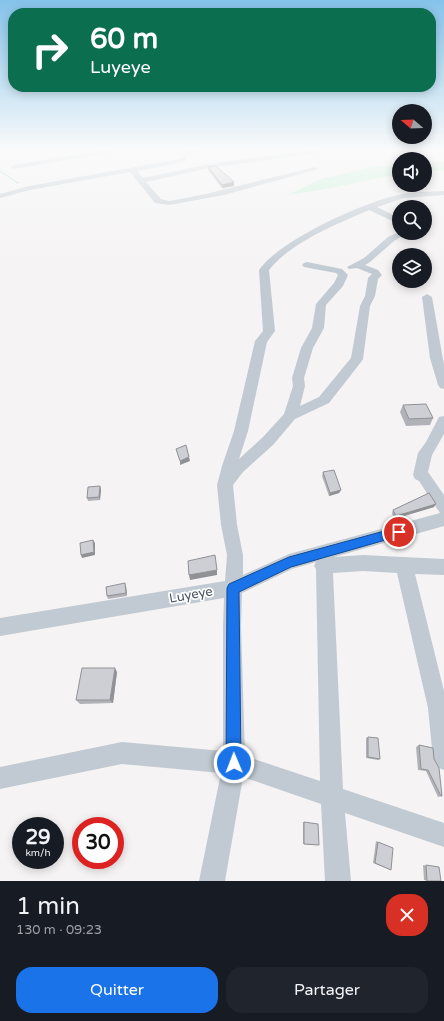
<!DOCTYPE html>
<html lang="fr">
<meta charset="utf-8">
<style>
:root{--surface:#171b24;--page:#20242c;--text:#f1f3f6;--muted:#9ea1a6;--accent:#1a73e8}
body{margin:0;font-family:"Varela Round",sans-serif;background:var(--page);color:var(--text);height:100vh;display:flex;flex-direction:column;font-size:15px;white-space:nowrap}
*{box-sizing:border-box;margin:0}
p{font-size:13px;color:var(--muted)}
.icon{flex:none;width:22px;height:22px;fill:none;stroke:currentColor;stroke-width:2;stroke-linecap:round;stroke-linejoin:round}
.map{position:relative;height:881px;overflow:hidden}
.panel{display:flex;flex-direction:column;background:var(--surface);flex:1}
.panel>*{flex:none}
.hud{position:absolute;left:8px;top:8px;width:428px;height:84px;border-radius:16px;box-shadow:0 2px 10px #0003;background:#0b6e4f;color:#fff;overflow:hidden}
.needle{width:26px;rotate:289deg}
.buttons{position:absolute;left:392px;top:104px;display:grid;gap:8px}
.buttons a{display:grid;place-items:center;width:40px;height:40px;border-radius:50%;background:var(--surface);box-shadow:0 2px 10px #0003;font-size:20px}
.speed{position:absolute;left:12px;top:817px;display:flex;gap:8px;font-size:20px;font-weight:700;text-align:center}
.speed>*{display:grid;place-content:center;width:52px;height:52px;border-radius:50%;background:var(--surface);box-shadow:0 2px 10px #0003;line-height:1}
.speed small{font-size:10px;font-weight:400}
.speed .limit{border:6px solid #d22;background:#fff;color:#111}
.pin{position:absolute;display:grid;place-items:center;width:34px;height:34px;color:#fff;margin:-17px;border:2px solid #fff;border-radius:50%;box-shadow:0 1px 4px #0007}
.me{position:absolute;width:44px;margin:-22px;rotate:359deg;stroke-linejoin:round;filter:drop-shadow(0 0 3px #0008)}
.turn{display:flex;align-items:center;gap:14px;height:84px;padding:0 16px;font-size:18px}
.turn .icon{width:52px;height:52px;stroke-width:2.5}
.turn b{display:block;font-size:28px;line-height:34px}
.round{display:grid;place-items:center;flex:none;width:42px;height:42px;border-radius:16px;background:var(--page)}
.summary{display:flex;align-items:center;justify-content:space-between;height:68px;padding:0 16px}
h1{font-size:24px;font-weight:600;line-height:30px}
.button{display:flex;gap:8px;margin-top:auto;padding:8px 16px}
.button a{flex:1;height:46px;border-radius:16px;background:var(--accent);color:#fff;font-size:16px;font-weight:600;line-height:46px;text-align:center}
.button a+a{background:var(--page);color:var(--text)}
.map>svg:first-child{display:block}
.green{fill:#c3f1d5}
.lines{fill:none;stroke-linecap:round;stroke-linejoin:round}
.path{stroke:#7ad0a6;stroke-width:1.5;stroke-dasharray:1.5 1;stroke-linecap:butt}
.minor{fill:#c1cad2;fill-rule:evenodd}
.wall{fill:#b0b2b7}
.shaded-wall{fill:#909195}
.building{fill:#cdcfd5;stroke:#909195}
.route{fill:#1a73e8;stroke:#114b97}
.labels{text-anchor:middle;dominant-baseline:central;stroke-width:3.5;stroke-linejoin:round;paint-order:stroke}
.near-street-label{font-size:13px;fill:#4a5661;stroke:#fff}
</style>
<div class="map">
<svg width="444" height="881" viewBox="0 0 444 881">
<rect width="100%" height="100%" fill="#f5f3f3"/>
<path class="green" d="M444 161V170L425 172V163Z
M399 165V174L331 188 288 195 321 179 371 167Z"/>
<g class="lines">
<path class="path" d="M0 171 18 183"/>
<path class="minor" d="M109 149H123L120 151 14 169 10 167 14 165Z
M190 149H206L203 151 185 154 187 158 184 162 137 171 143 178 209 164 318 149H335L332 151 209 168 146 182 161 199 169 201 206 194 315 167 319 169 224 195 169 205 155 203 130 172 30 190 0 198V194L29 186 180 159 181 158 178 154 180 151Z
M444 191V195L404 198 377 207 399 218V224L369 210C337 224 291 242 269 270L275 331 267 342 248 431 239 459 263 437 284 414 293 386 292 378 301 348 312 328 316 304 334 283 338 275 336 273 304 267 302 265 304 263 307 262 342 269 348 275 343 286 326 305 324 328 313 348 304 378 305 386 300 406 319 397 351 358 360 306 365 296 368 278 372 274 357 268 349 269 347 267 364 258 388 237 399 232V233H407L394 241 370 262 365 265 378 270 382 275 378 279 375 296 370 306 363 359 361 362 329 403 295 419 273 445 243 472 233 485 237 525 243 555V575L289 554 440 513 419 481 415 479 413 475 418 453 426 442 439 417 444 416V434L432 455 428 472 444 495V526L334 557 363 555 444 559V575L415 574 444 691V770L436 767 433 759 428 708 397 573 363 571 333 573 343 789 444 823V847L345 813 351 881H325L321 804 243 777 225 881H199L221 773 122 764 0 789V767L122 742 223 751V626L224 598 0 636V618L225 581 227 555 221 525 217 485 222 466 234 431 255 341 263 331 259 270C280 240 362 203 398 195 413 191 429 192 444 191ZM316 562 314 566 316 569 320 781 245 756 241 626 242 593 292 569Z
M427 294 432 297 444 365V389L440 388 438 385 430 358 422 297Z"/>
</g>
<path class="wall" d="M208 167 234 182V186L222 188 208 170Z
M403 405 433 418 430 425 406 426 400 412Z
M323 472 341 490 339 493 329 496 322 476Z
M101 489 100 500 88 501 87 498Z
M434 507 394 519 392 513 393 510Z
M126 586 127 596 108 599 107 596Z
M117 672 113 703 80 704 76 700Z
M368 737 380 759 378 760 366 758V738Z
M419 745 434 759 442 796 438 797 426 771 418 770 416 747Z
M303 822H304L319 845 303 844Z
M376 841 378 842 391 870 373 863Z
M423 865 439 867 428 881 424 880Z"/>
<path class="shaded-wall" d="M234 182V186L222 188V185Z
M189 457 190 461 180 465V461Z
M100 486 101 489 100 500 99 497Z
M341 490 339 493 329 496 330 493Z
M436 504 434 507 394 519 396 516Z
M93 540 95 543V555L82 558 81 555Z
M217 570V575L190 580 189 575Z
M125 583 126 586 127 596 126 593Z
M115 668 117 672 113 703 110 700Z"/>
<path class="building" d="M216 166 234 182 222 185 208 167Z
M426 404 433 418 409 419 403 405Z
M186 445 189 457 180 461 176 449Z
M334 470 341 490 330 493 323 472Z
M100 486 99 497 87 498 88 487Z
M429 493 436 504 396 516 393 510Z
M93 540 94 552 81 555 80 543Z
M215 555 217 570 189 575 188 561Z
M125 583 126 593 107 596 106 587Z
M82 668H115L110 700H76Z
M368 737 378 738 380 759 368 757Z
M419 745 433 748 434 759 439 768 442 796H441L428 770 421 769Z
M304 822 318 824 319 845 304 844Z
M378 842 393 848 391 870 375 863Z
M426 865 439 867 441 881H427Z"/>
<linearGradient id="sky" x2="0" y2="1"><stop stop-color="#85c3ea"/><stop offset="0.55" stop-color="#fafafa"/><stop offset="1" stop-color="#fafafa" stop-opacity="0"/></linearGradient>
<rect width="444" height="272" fill="url(#sky)"/>
<path class="route" d="M399 527 403 528 404 532 403 535 291 567 239 592 241 763 239 768 234 770 229 768 226 763 227 588 229 584 289 557Z"/>
<g class="labels">
<g class="near-street-label">
<text transform="translate(191 595) rotate(-10)">Luyeye</text>
</g>
</g>
</svg>
<div class="buttons">
<a><svg class="needle" viewBox="-14 -14 28 28"><path d="M0-13l5 13h-10z" fill="#e53935"/><path d="M0 13l5-13h-10z" fill="#9ea1a6"/></svg></a>
<a><svg class="icon" aria-label="sound" viewBox="0 0 24 24"><path d="M4 9h4l5-4v14l-5-4H4zM17 9q2 3 0 6"/></svg></a>
<a><svg class="icon" aria-label="search" viewBox="0 0 24 24"><circle cx="10" cy="10" r="6"/><path d="M15 15l6 6"/></svg></a>
<a><svg class="icon" aria-label="layers" viewBox="0 0 24 24"><path d="M12 4l9 5-9 5-9-5zM3 14l9 5 9-5"/></svg></a>
</div>
<div class="speed"><div>29<small>km/h</small></div><div class="limit">30</div></div>
<div class="pin" style="left:399px;top:532px;background:#d93025"><svg class="icon" aria-label="arrive" viewBox="0 0 24 24"><path d="M6 21V4h12l-3 4 3 4H6"/></svg></div>
<svg class="me" style="left:234px;top:763px" viewBox="-20 -20 40 40"><circle r="17" fill="#1a73e8" stroke="#fff" stroke-width="3"/><path d="M0-11L8 9 0 5-8 9z" fill="#fff"/></svg>
<div class="hud">
<div class="turn"><svg class="icon" aria-label="right" viewBox="0 0 24 24"><path d="M7 20v-9h11M14 6l5 5-5 5"/></svg><div><b>60 m</b>Luyeye</div></div>
</div>
</div>
<section class="panel">
<div class="summary"><div><h1>1 min</h1><p>130 m · 09:23</p></div><a class="round" style="background:#d93025;color:#fff"><svg class="icon" aria-label="close" viewBox="0 0 24 24"><path d="M6 6l12 12M18 6L6 18"/></svg></a></div>
<div class="button"><a>Quitter</a><a>Partager</a></div>
</section>
